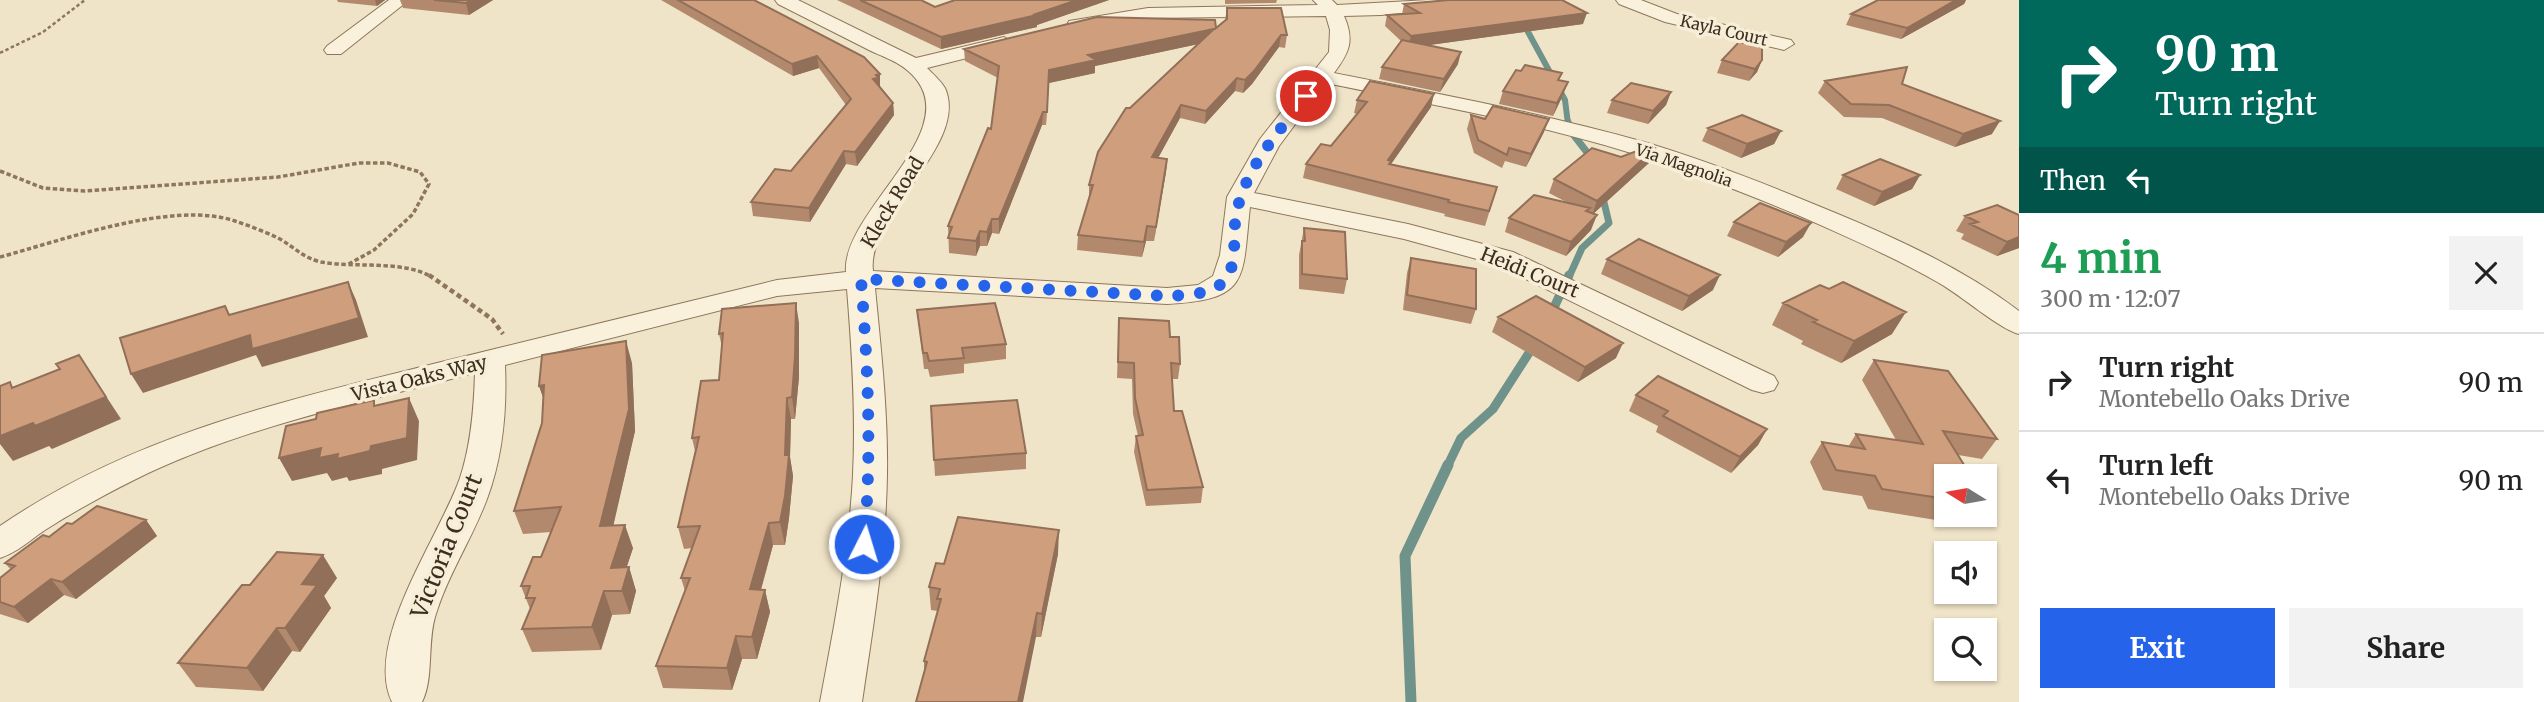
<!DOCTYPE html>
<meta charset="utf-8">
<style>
:root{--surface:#fff;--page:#f2f2f2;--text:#222;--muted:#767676;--line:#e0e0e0;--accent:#2563eb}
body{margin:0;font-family:Merriweather,serif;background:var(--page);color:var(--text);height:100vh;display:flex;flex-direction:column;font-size:26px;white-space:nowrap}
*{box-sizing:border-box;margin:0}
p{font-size:23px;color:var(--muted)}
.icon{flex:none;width:38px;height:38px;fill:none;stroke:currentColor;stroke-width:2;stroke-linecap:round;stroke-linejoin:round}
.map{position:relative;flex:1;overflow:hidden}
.sheet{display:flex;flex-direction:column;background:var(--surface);width:525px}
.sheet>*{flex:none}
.hud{background:#00695c;color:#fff;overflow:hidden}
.needle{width:46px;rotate:281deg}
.tools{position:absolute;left:1934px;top:464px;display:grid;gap:14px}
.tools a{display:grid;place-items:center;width:63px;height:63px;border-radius:0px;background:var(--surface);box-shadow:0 2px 5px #0004;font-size:35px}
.pin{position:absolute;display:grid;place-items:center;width:60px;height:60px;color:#fff;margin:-30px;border:4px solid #fff;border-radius:50%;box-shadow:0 2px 7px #0007}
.me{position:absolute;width:77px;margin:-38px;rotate:5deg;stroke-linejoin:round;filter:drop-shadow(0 0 5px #0008)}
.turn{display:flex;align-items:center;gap:24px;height:147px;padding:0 21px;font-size:32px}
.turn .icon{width:91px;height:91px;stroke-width:2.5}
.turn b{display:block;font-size:49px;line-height:60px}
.then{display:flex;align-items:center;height:66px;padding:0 21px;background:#0003;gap:14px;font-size:26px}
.round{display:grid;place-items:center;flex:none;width:74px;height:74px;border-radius:0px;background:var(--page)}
.overview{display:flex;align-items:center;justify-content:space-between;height:119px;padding:0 21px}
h1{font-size:42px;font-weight:700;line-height:52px;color:#1e9e55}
.button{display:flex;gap:14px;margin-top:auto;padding:14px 21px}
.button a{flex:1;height:80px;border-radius:0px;background:var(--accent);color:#fff;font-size:28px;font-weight:700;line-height:80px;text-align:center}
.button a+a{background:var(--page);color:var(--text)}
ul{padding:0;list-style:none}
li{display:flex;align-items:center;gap:21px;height:98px;padding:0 21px;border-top:2px solid var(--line)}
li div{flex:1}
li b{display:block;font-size:26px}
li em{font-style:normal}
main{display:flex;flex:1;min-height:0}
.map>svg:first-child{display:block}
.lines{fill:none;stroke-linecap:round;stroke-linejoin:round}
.stream-far3{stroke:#6f938a;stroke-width:6}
.stream-far2{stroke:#6f938a;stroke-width:7}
.stream-far1{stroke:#6f938a;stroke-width:9}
.stream{stroke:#6f938a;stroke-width:11}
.minor-casing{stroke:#8d765c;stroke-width:2}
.path-far2{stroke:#8d765c;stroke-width:2.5;stroke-dasharray:3.5 2.5;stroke-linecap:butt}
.path-far1{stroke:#8d765c;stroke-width:3.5;stroke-dasharray:4.5 2.5;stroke-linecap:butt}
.path{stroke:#8d765c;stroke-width:4.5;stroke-dasharray:5 3.5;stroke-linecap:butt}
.minor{fill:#faf1dc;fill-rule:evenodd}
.wall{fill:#b2896c}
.shaded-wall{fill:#916f58}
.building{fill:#cf9f7d;stroke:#916f58;stroke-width:2}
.route{stroke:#2563eb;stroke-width:12;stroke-dasharray:0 21.6}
.labels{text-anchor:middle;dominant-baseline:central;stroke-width:7;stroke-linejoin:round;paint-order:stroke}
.far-street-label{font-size:16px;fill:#3d2e20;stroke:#f7eed8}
.street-label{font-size:19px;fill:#3d2e20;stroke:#f7eed8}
.near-street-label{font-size:23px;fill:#3d2e20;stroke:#f7eed8}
</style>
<main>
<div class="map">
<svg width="2019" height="702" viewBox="0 0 2019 702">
<rect width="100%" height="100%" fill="#f0e4c8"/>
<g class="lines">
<path class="stream-far3" d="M1527 30 1565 100 1568 124"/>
<path class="stream-far2" d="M1568 122 1569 129 1593 160
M1569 277 1582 248 1609 223 1602 194"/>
<path class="stream-far1" d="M1551 314 1569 275
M1447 467 1461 438 1493 409 1534 345"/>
<path class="stream" d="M1411 702 1405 556 1448 465"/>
<defs>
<path id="minor" d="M389 0H409L341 54H327L324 50 327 46Z
M775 0H798L916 58 1004 37 1014 43 1011 47 927 68C933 74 941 81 945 88 970 145 866 214 873 271L1167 288 1198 285 1213 276 1220 255 1227 197 1260 139 1329 52 1330 30 1326 16 1148 18 1076 31 1069 29 1067 25 1069 21 1148 8 1318 5 1313 0H1332L1337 5 1429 0H1492L1483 5 1381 15 1344 16C1355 41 1349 53 1334 73 1438 94 1542 113 1644 142 1708 161 1771 186 1833 212 1898 239 1962 268 2019 311V334C1999 329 1961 295 1939 283 1894 257 1847 237 1800 216 1745 193 1689 171 1631 153 1531 122 1428 104 1326 83L1279 146 1254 193 1408 224 1513 252 1774 376 1778 383 1774 390 1763 393 1752 390 1495 264 1404 239 1250 207C1242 278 1251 300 1167 304L875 288C881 350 888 412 887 474 886 551 873 627 862 702H820C834 627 849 552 853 475 856 413 852 350 847 289L777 296 505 365C507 410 503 456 487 499 472 539 447 576 435 617 427 645 434 678 422 702H392C363 642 440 536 460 478 471 445 474 408 475 373 359 403 241 427 134 480 104 495 73 512 45 530 30 540 18 552 0 558V526C133 435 280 402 433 364 548 336 662 308 777 280L846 272C841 210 975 126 907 70 897 61 881 56 869 50 839 35 808 19 778 4Z
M1616 0H1641L1677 14 1791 40 1794 44 1784 50 1665 22 1619 4Z"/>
</defs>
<use href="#minor" class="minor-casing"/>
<path class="path-far2" d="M0 53 43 32 85 0"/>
<path class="path-far1" d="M0 171 43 188 85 191 278 177 359 163H388L420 172 429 184 413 214 374 250 347 265
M0 257C64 240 172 200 235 221 250 226 266 232 280 239 295 248 304 258 321 262 354 268 404 260 432 277"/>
<path class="path" d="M429 275 492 319 503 334"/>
<use href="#minor" class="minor"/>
</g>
<path class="wall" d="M337 0H385L377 6 338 2Z
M400 0H493L469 15 403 8Z
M661 0H754L880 74V87L893 103 894 115 857 166 846 164 810 222 753 216 751 202 791 171 846 105 819 68 793 76Z
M837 0H921L935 7 955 0H1109L1037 25V27L941 49Z
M1225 0H1277L1276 3 1225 4Z
M1878 0H1966L1964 4 1901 39 1846 25 1851 14Z
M1404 4 1583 24 1429 45 1458 64 1440 92 1379 79 1382 67 1401 41 1385 26 1387 15 1402 14Z
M1227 8 1287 35 1285 48 1279 47 1252 84 1243 93 1235 91 1205 124 1180 118 1158 158 1167 159 1166 172 1154 241H1146L1142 257 1077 250 1078 235 1089 199V185L1130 108 1198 44 1095 66V73L1049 83 1046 125H1042L999 234 992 233 987 246H980L976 256 949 253 948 226 991 129 998 78 965 61 964 49 1216 28 1225 20Z
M1722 60H1762L1757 72 1749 81 1717 73Z
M1521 71 1562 73 1559 80 1563 95 1553 116 1499 104 1503 91Z
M1825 81 1902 84 1992 134 1955 147 1882 118 1844 117 1818 93Z
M1671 92 1666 105 1648 124 1607 113 1612 100Z
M1357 100 1431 107 1391 164 1497 187 1485 226 1444 216 1445 214 1303 178 1306 164 1331 146 1357 114 1354 113Z
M1471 115 1544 132 1526 167 1505 161 1502 168 1474 153 1467 129Z
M1708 128 1781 131 1774 144 1741 158 1702 141Z
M1655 148 1650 162 1593 214 1591 230 1566 256 1505 232 1509 218 1568 203 1549 193 1554 179 1621 157Z
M1843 175H1920L1912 189 1874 206 1836 189Z
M1997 205 2019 248 1997 256 1961 239 1964 234 1956 231 1965 216Z
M1734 222 1803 237 1778 257 1727 236Z
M1304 228 1347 279 1344 294 1299 289V255Z
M1411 258 1476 309 1471 324 1403 310 1407 273Z
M1607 259 1713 290 1682 311 1601 274Z
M1783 303 1892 334 1841 363 1801 344 1803 341 1772 325Z
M917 310 1006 344V359L964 364V373L930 377 928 369H924Z
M1498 317 1616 358 1578 382 1492 332Z
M1119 318 1170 337 1180 364 1178 379H1172L1174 411 1203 487 1201 503 1146 506 1134 452 1136 436H1138L1133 414 1132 379 1117 378Z
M799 323V377L795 419H791L790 457 793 476 789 518 785 545H773L761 590H765L770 612 757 659H742L732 690 663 688 656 666 685 591 681 578 692 548 684 549 678 527 695 451 692 438 719 380 722 347 719 334Z
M1874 360 1997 439 1982 459 1958 455 1946 476V514H1982L1973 526 1868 509 1862 496 1823 490 1810 462 1822 442 1848 447 1856 434 1896 440 1862 380Z
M632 363 635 431 613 525 633 548 626 568 629 567 636 591 630 614 612 615 601 650 532 652 522 629 530 609 521 586 541 557 551 532 523 534 514 511 542 423 543 397 539 386Z
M1636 395 1767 429 1758 445 1731 473 1656 432 1658 426 1629 411Z
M931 406 1026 453V469L935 476Z
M146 520 157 536 76 599 64 595 28 623 0 614V578L11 570 5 563 72 524Z
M1058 554 1041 637H1036L924 672V661L938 611 931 610 929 587 944 564Z
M337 578 324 596 331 608 300 652 292 651 263 691 196 687 178 663 250 585Z"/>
<path class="shaded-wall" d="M375 0H385L377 6Z
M471 0H493L469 15 466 3Z
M1077 0H1109L1037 25V27L941 49V37L1033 15Z
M1956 0H1966L1964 4 1901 39 1907 28Z
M1587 13 1583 24 1408 48 1411 36Z
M1214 29 1213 41 1095 66V73L1049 83 1046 125 1049 70 1088 55Z
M1281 35 1279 47 1252 84 1243 93 1245 80Z
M1461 52 1458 64 1440 92 1444 79Z
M817 56 819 68 793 76 792 64Z
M1762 60 1757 72 1749 81 1755 69Z
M880 74V87H879L873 79 876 75Z
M1237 78 1235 91 1205 124 1206 111Z
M1568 82 1563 95 1553 116 1557 103Z
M1671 92 1666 105 1648 124 1653 111Z
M1434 94 1431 107 1389 167 1388 160Z
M893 103 894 115 857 166 855 152Z
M1181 105 1180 118 1151 171 1152 157Z
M1043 112 1042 125 999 234V219Z
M1549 119 1544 132 1526 167 1531 154Z
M2000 121 1992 134 1955 147 1963 134Z
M1781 131 1774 144 1741 158 1747 144Z
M1655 148 1650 162 1592 215 1597 201Z
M844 151 846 164 810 222 809 208Z
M1167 159 1166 172 1154 241 1156 227Z
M1920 175 1912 189 1874 206 1882 192Z
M1597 215 1591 230 1566 256 1571 242Z
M992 219V233L987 246V232Z
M1811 223 1803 237 1778 257 1786 242Z
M1147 226 1146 241 1142 257 1144 242Z
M980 231V246L976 256V241Z
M2019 237V248L1997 256 2007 242Z
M1720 275 1713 290 1682 311 1689 296Z
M348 282 356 300 368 337 262 367 256 355 143 393 131 374Z
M796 303 799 323V377L795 419 792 397Z
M1906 312 1892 334 1841 363 1854 341Z
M626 341 632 363 635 431 608 549 600 526Z
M1623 343 1616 358 1578 382 1585 367Z
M79 355 121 419 52 449 49 446 13 461 0 444V436Z
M544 385 547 408 539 386Z
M409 398 419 421 417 460 382 469V474L349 481 347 477 332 481 327 473 292 481 279 458 321 448 338 454 371 446Z
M787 398 791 419 790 457 793 476 789 518 785 545 780 522 785 455Z
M1767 429 1758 445 1731 473 1740 457Z
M146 520 157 536 76 599 62 582Z
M769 523 773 545 755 611 750 589Z
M625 525 633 548 619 591 611 568Z
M1059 530 1058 554 1041 637 1042 614Z
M323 555 337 578 324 596 331 608 300 652 285 628 302 584Z
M629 567 636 591 630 614 622 591Z
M51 579 64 595 28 623 14 607Z
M765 590 770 612 757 659 752 637Z
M604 591 612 615 601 650 592 627Z
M1037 613 1036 637 1023 702H1018Z
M277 628 292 651 263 691 247 668Z
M736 636 742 659 732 690 727 668Z"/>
<path class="building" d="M434 0H471L466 3Z
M678 0H754L864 57 880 74 876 75 878 78 873 79 893 103 855 152 844 151 809 208 751 202 775 169 791 171 851 99 817 56 792 64Z
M860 0H921L935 7 955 0H1077L1033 15H1037L941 37Z
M1449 0H1562L1587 13 1411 36 1387 15 1420 13 1404 4Z
M1878 0H1956L1907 28 1851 14Z
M1227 8H1281L1287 35H1281L1254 71 1245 80 1237 78 1206 111 1181 105 1152 157 1167 159 1156 227 1147 226 1144 242 1078 235 1093 185H1089L1098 152 1126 108H1130L1214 29 1088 55 1096 60 1049 70 1047 112H1043L999 219H992L987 232 980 231 976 241 948 238 952 227 948 226 988 128 991 129 999 66 964 49 1097 17 1215 20 1216 28 1227 19Z
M1402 40 1461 52 1444 79 1382 67Z
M1739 42 1762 47V60L1755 69 1722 60Z
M1525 65 1562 73 1558 80 1568 82 1557 103 1503 91 1516 70 1521 71Z
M1907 67 1902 84 2000 121 1963 134 1889 105 1851 104 1825 81Z
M1370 81 1434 94 1388 160 1391 161 1389 164 1497 187 1489 211 1448 202 1449 200 1306 164 1321 144 1331 146 1367 102 1357 100Z
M1631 83 1671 92 1653 111 1612 100Z
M1493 106 1549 119 1531 154 1509 148 1507 155 1478 140 1471 115 1485 119Z
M1742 115 1781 131 1747 144 1708 128Z
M1650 146 1655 148 1597 201 1554 179 1592 148 1621 157Z
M1880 159 1920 175 1882 192 1843 175Z
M1534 195 1590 208 1586 211 1597 215 1571 242 1509 218Z
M1760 203 1811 223 1786 242 1734 222Z
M1997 205 2019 215V237L2007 242 1970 224 1978 222 1965 216Z
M1304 228 1345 232 1347 279 1302 274V241H1305Z
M1639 239 1720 275 1689 296 1607 259Z
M1411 258 1476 269V309L1407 295Z
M348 282 359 318 252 349 250 335 131 374 120 338 225 306 229 315Z
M1843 282 1906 312 1854 341 1813 322 1817 320 1783 303 1820 285 1829 289Z
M1536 296 1623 343 1585 367 1498 317Z
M796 303 795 356 792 397 787 398 785 455H789L785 496 780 522 769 523 750 589 765 590 752 637 736 636 727 668 656 666 690 578H681L700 526 678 527 699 437 692 438 701 381 719 380 723 333 719 334 722 309Z
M995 303 1006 344 962 348 964 358 929 361 927 353H923L917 310Z
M1119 318 1169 321 1170 337H1179L1180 364 1171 363 1174 411H1182L1203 487 1147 490 1136 436 1143 435 1135 398 1134 363 1118 362Z
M626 341 629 409 600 526 625 525 611 568 629 567 622 591H604L592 627 522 629 535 598H526L530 586H521L533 557H541L561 507 514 511 542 423 544 385 539 386 542 355Z
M79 355 106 397 35 426 33 423 0 436V386L10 382 12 388 60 369 56 364Z
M1874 360 1948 371 1997 439 1943 431 1971 476H1946V499L1882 489 1875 476 1836 470 1822 442 1865 449 1856 434 1923 444Z
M1658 376 1767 429 1740 457 1663 416 1668 411 1636 395Z
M409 398 407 438 371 446 370 451 337 459 338 454 319 458 321 448 279 458 286 426 316 419 317 413 374 400V406Z
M1017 400 1026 453 934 460 931 406Z
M97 506 146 520 62 582 51 579 14 607 0 602V578L15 566 5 563 43 535 49 537 67 523 72 524Z
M958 517 1059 530 1042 614 1037 613 1018 702H916L927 662 924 661 941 599H937L940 589 929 587 936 563 944 564Z
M277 552 323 555 302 584 317 585 285 628H277L247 668 178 663 242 585H250Z"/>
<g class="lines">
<path class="route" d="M864 544C872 455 868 368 861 279L1167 296C1184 295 1211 295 1223 282 1239 266 1232 237 1236 216 1244 169 1278 133 1306 96"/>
</g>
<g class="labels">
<g class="far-street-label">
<text transform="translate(1724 30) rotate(13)">Kayla Court</text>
<text transform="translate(1684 165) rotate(19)">Via Magnolia</text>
</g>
<g class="street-label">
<text transform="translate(892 202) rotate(-59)">Kleck Road</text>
<text transform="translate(1530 272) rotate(22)">Heidi Court</text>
<text transform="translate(419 378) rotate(-14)">Vista Oaks Way</text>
</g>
<g class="near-street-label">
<text transform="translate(446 546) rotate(-68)">Victoria Court</text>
</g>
</g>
</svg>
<div class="tools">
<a><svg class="needle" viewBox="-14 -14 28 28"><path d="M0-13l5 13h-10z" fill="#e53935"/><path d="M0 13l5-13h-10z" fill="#767676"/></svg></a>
<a><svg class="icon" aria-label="sound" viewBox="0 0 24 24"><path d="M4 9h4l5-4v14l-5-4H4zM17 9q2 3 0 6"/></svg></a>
<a><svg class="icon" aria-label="search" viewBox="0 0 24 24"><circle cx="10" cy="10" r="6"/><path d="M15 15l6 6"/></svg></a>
</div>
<div class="pin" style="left:1306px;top:96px;background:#d93025"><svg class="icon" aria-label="arrive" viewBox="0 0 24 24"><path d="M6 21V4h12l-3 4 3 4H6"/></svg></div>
<svg class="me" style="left:864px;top:544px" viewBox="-20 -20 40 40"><circle r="17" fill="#2563eb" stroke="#fff" stroke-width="3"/><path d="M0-11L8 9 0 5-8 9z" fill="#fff"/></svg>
</div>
<section class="sheet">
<div class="hud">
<div class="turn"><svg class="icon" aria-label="right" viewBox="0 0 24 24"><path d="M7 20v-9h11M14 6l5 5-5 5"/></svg><div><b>90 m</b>Turn right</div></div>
<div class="then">Then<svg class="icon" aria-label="left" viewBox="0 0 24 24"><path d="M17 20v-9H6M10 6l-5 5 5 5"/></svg></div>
</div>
<div class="overview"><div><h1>4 min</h1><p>300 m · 12:07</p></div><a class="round"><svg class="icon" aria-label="close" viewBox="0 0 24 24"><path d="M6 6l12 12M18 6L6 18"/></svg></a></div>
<ul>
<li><svg class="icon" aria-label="right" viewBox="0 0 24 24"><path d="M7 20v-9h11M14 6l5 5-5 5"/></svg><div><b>Turn right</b><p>Montebello Oaks Drive</p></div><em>90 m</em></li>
<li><svg class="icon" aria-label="left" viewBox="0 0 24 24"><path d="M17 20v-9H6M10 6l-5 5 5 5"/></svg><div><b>Turn left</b><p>Montebello Oaks Drive</p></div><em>90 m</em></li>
</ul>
<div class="button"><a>Exit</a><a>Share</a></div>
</section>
</main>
